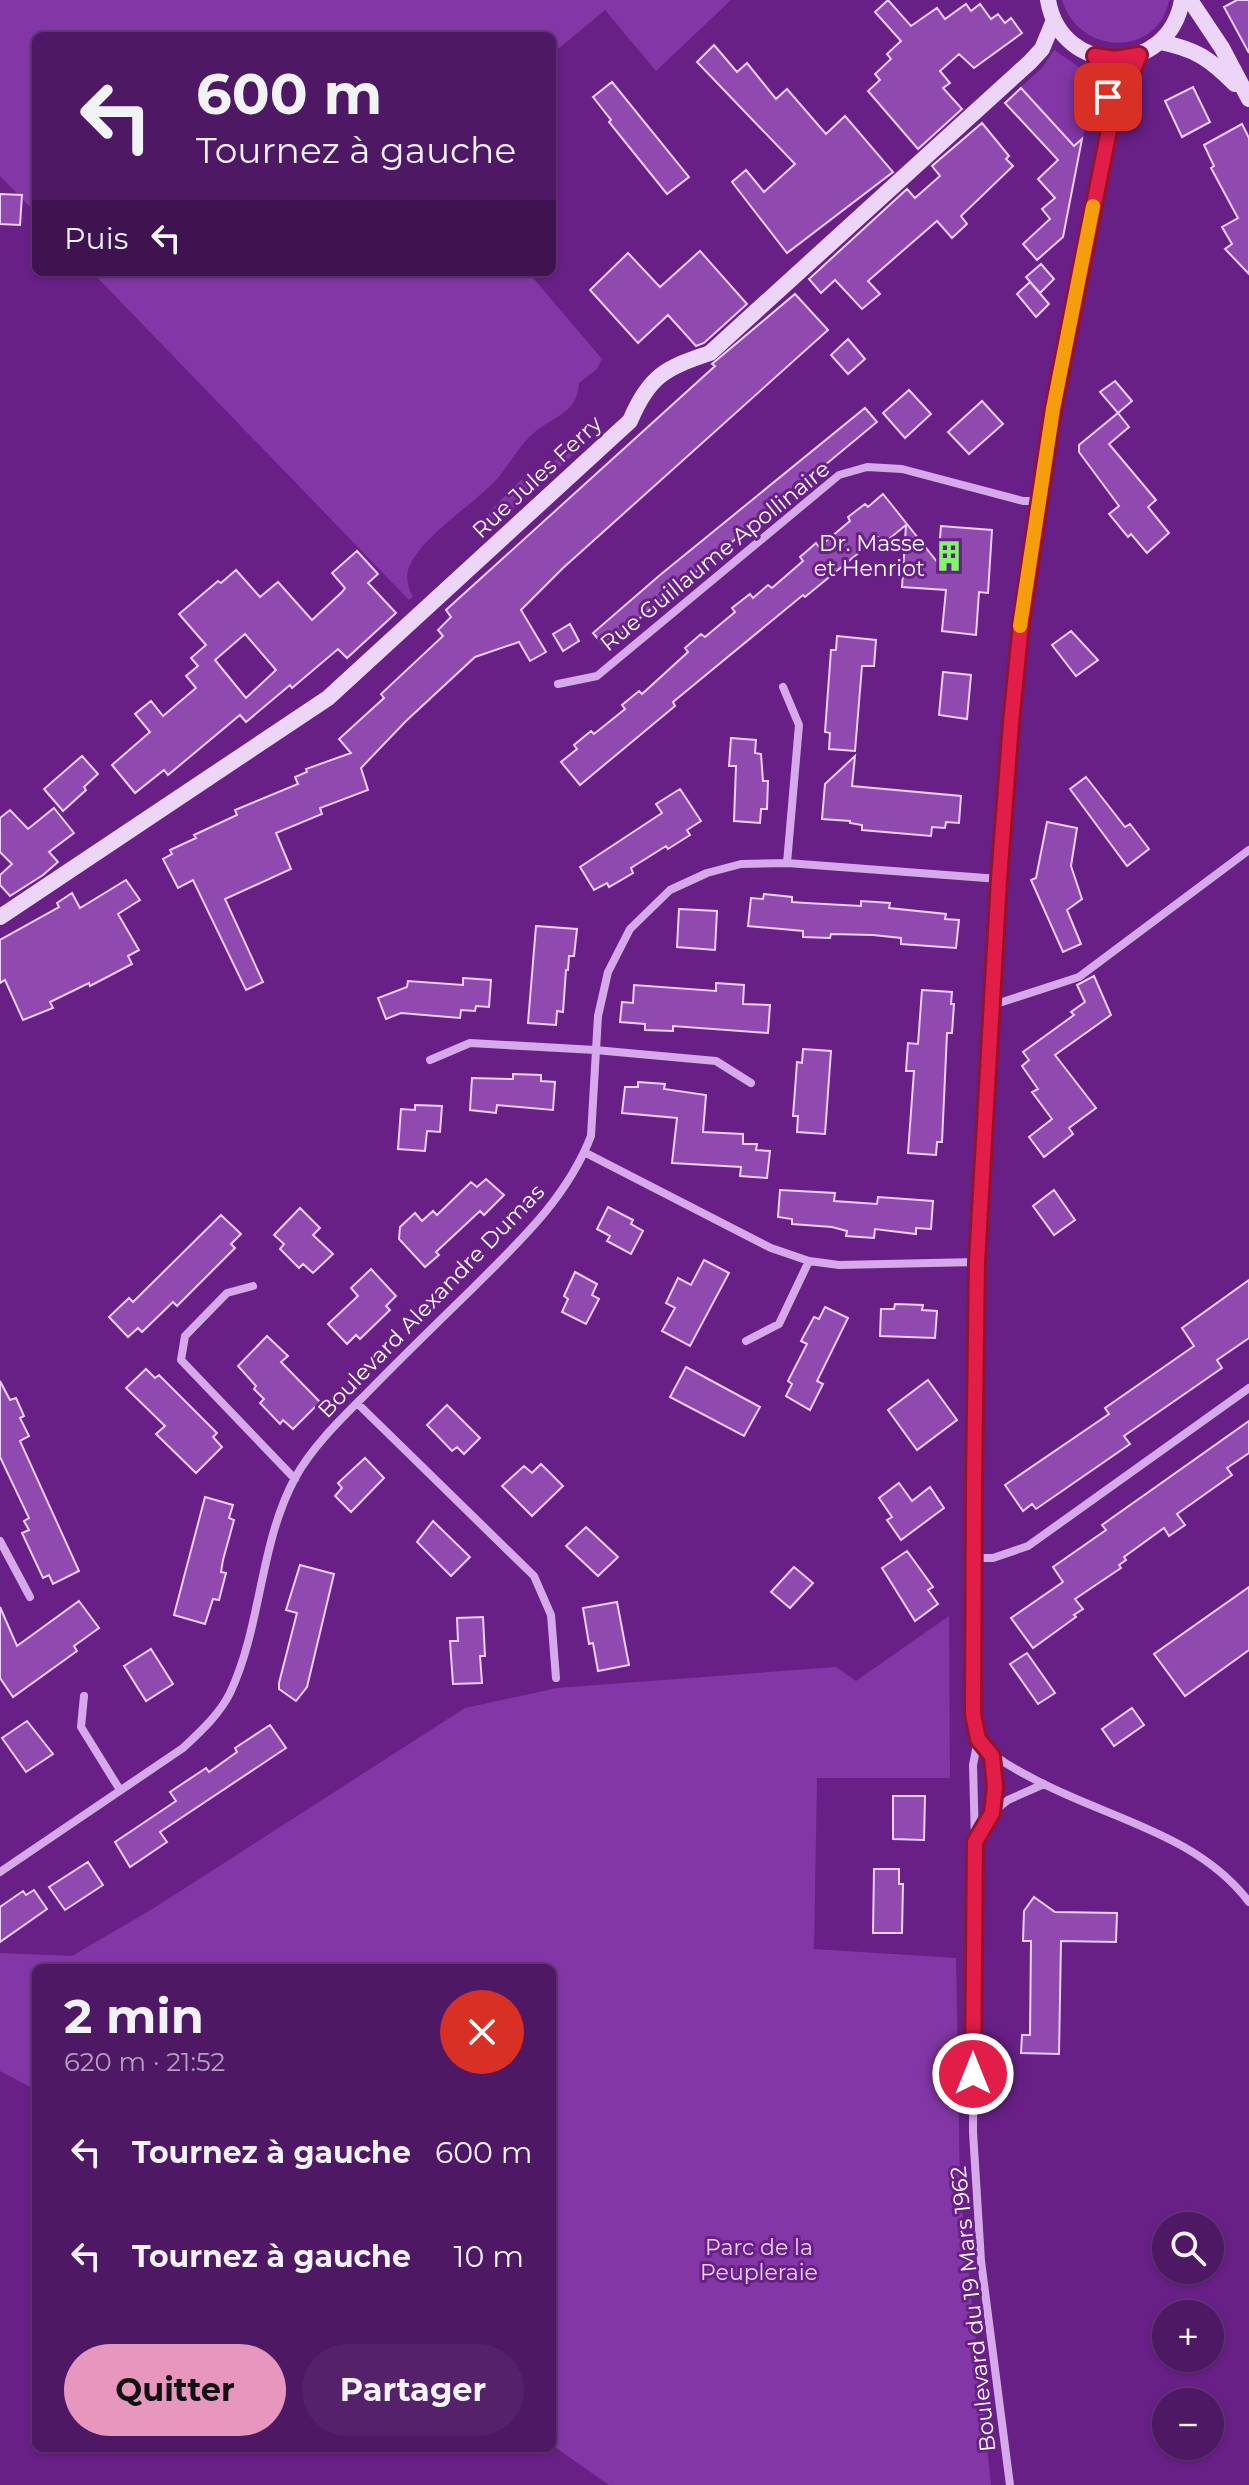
<!DOCTYPE html>
<html lang="fr">
<meta charset="utf-8">
<style>
:root{--surface:#4e1865;--page:#55216b;--text:#f1f3f6;--muted:#b3a0bf;--line:#653779;--accent:#e797bd}
body{margin:0;font-family:Montserrat,sans-serif;background:var(--page);color:var(--text);height:100vh;display:flex;flex-direction:column;font-size:30px;white-space:nowrap}
*{box-sizing:border-box;margin:0}
p{font-size:26px;color:var(--muted)}
.icon{flex:none;width:44px;height:44px;fill:none;stroke:currentColor;stroke-width:2;stroke-linecap:round;stroke-linejoin:round}
.map{position:relative;flex:1;overflow:hidden}
.sheet{position:absolute;left:32px;top:1964px;width:524px;height:488px;display:flex;flex-direction:column;background:var(--surface);border-radius:12px;box-shadow:0 2px 6px #0004,0 0 0 2px var(--line)}
.sheet>*{flex:none}
.guide{position:absolute;left:32px;top:32px;width:524px;height:244px;border-radius:12px;box-shadow:0 2px 6px #0004,0 0 0 2px var(--line);background:#4e1865;color:var(--text);overflow:hidden}
.buttons{position:absolute;left:1152px;top:2212px;display:grid;gap:16px}
.buttons a{display:grid;place-items:center;width:72px;height:72px;border-radius:50%;background:var(--surface);box-shadow:0 2px 6px #0004,0 0 0 2px var(--line);font-size:40px}
.pin{position:absolute;display:grid;place-items:center;width:68px;height:68px;color:#fff;margin:-34px;border-radius:16px;box-shadow:0 4px 12px #0006}
.me{position:absolute;width:88px;margin:-44px;rotate:0deg;stroke-linejoin:round;filter:drop-shadow(0 0 6px #0008)}
.turn{display:flex;align-items:center;gap:28px;height:168px;padding:0 32px;font-size:36px}
.turn .icon{width:104px;height:104px;stroke-width:2.5}
.turn b{display:block;font-size:56px;line-height:68px}
.then{display:flex;align-items:center;height:76px;padding:0 32px;background:#0003;gap:16px;font-size:30px}
.round{display:grid;place-items:center;flex:none;width:84px;height:84px;border-radius:42px;background:var(--page)}
.summary{display:flex;align-items:center;justify-content:space-between;height:136px;padding:0 32px}
h1{font-size:48px;font-weight:700;line-height:60px}
.primary-button{display:flex;gap:16px;margin-top:auto;padding:16px 32px}
.primary-button a{flex:1;height:92px;border-radius:48px;background:var(--accent);color:#111;font-size:32px;font-weight:700;line-height:92px;text-align:center}
.primary-button a+a{background:var(--page);color:var(--text)}
ul{padding:0;list-style:none}
li{display:flex;align-items:center;gap:24px;height:104px;padding:0 32px}
li div{flex:1}
li b{display:block;font-size:30px}
li em{font-style:normal}
.map>svg:first-child{display:block}
.green{fill:#8337a6}
.building{fill:#8f49af;stroke:#eacff8;stroke-width:2;fill-rule:evenodd}
.lines{fill:none;stroke-linecap:round;stroke-linejoin:round}
.street{stroke:#d6aaea;stroke-width:8}
.secondary{stroke:#edd5f8;stroke-width:16}
.route-casing{stroke:#92132f;stroke-width:20}
.route{stroke:#e11d48;stroke-width:14}
.slow{stroke:#f59e0b;stroke-width:14}
.labels{text-anchor:middle;dominant-baseline:central;stroke-width:6;stroke-linejoin:round;paint-order:stroke}
.street-label{font-size:22px;fill:#fff;stroke:#682087}
.poi-label{font-size:22px;fill:#fff;stroke:#682087;text-anchor:end}
.park-label{font-size:22px;fill:#eacff8;stroke:#682087}
</style>
<div class="map">
<svg width="1249" height="2485" viewBox="0 0 1249 2485">
<rect width="100%" height="100%" fill="#682087"/>
<path class="green" d="M0 0H731L656 71 605 10 552 54V36H36V213L0 176Z
M1062 0H1169C1158 58 1079 56 1062 0Z
M1054 50C1094 77 1096 74 1093 124L1087 121 1079 153 1021 87 1042 68Z
M92 272H528L602 359 597 369 579 383C577 413 556 415 536 431 520 444 510 464 497 479 473 505 423 535 409 567 405 577 408 588 413 597L409 600Z
M569 452 574 454 484 535 482 529 490 511 521 480H534L558 458Z
M949 1616 950 1778H817L814 1949 956 1958 960 2190 991 2485H609L552 2445V1968H36V2090L0 2071V1953L72 1956 154 1908 465 1708 557 1688 836 1667 856 1681Z"/>
<path class="building" d="M888 0 911 26 937 8 945 19 966 4 971 11 980 4 991 19 998 14 1005 23 1011 18 1022 33 974 68 959 54 940 71 950 83 943 88 962 109 918 149 868 91 880 80 875 74 891 59 887 54 901 41 875 12Z
M1237 0H1249V53L1224 7Z
M714 45 737 72 747 63 776 99 787 89 826 134 845 116 893 172 787 253 732 182 746 170 764 192 795 164 697 62Z
M612 82 689 177 667 194 609 122 611 120 593 97Z
M1193 87 1210 122 1182 137 1165 101Z
M1021 88 1074 146 1082 139 1063 237 1037 260 1023 244 1050 219 1042 209 1055 198 1038 179 1058 160 1005 103Z
M982 123 1009 156 1006 159 1013 166 961 216 967 224 952 238 937 221 868 281 880 294 862 309 835 280 821 293 809 279 907 189 915 198 940 176 932 166Z
M1242 124 1249 138V274L1225 249 1232 244 1222 227 1238 218 1211 168 1214 166 1204 145Z
M0 194 22 195 20 225 0 224Z
M700 251 747 304 704 343 696 346 668 315 638 343 590 290 628 253 660 287Z
M1041 264 1054 279 1040 293 1026 277Z
M1030 282 1049 304 1036 317 1017 294Z
M795 294 828 330 563 568 521 610 546 652 530 661 519 642 475 657 406 721 361 768 368 790 320 808 322 814 276 833 291 869 225 899 263 982 246 990 193 880 178 888 163 859 172 854 170 850 196 838 194 835 237 815 235 810 298 784 295 777 307 772 306 769 351 753 339 739 384 698 381 694 443 636 438 630 451 617 446 610 715 366 712 364Z
M848 339 865 359 848 374 831 355Z
M1115 381 1132 401 1118 413 1100 392Z
M909 390 931 414 905 438 883 413Z
M982 401 1003 424 969 454 948 432Z
M865 408 877 422 605 647 593 633 660 575Z
M1118 413 1129 427 1109 444 1156 500 1148 507 1169 533 1147 553 1131 534 1128 537 1109 514 1119 506 1079 452V445Z
M883 494 938 563 941 526 992 530 988 593 979 592 976 635 942 631 946 590 902 587 906 525 884 543 878 537 805 597 803 595 673 702 675 706 580 785 561 762 577 749 574 745 591 731 594 734 609 722 625 709 622 705 639 691 642 694 688 652 685 648 701 634 705 637 735 612 732 608 750 594 753 598 768 585 772 588 803 561 800 557 807 551 816 543 819 547 850 521 848 517 865 504 868 507Z
M357 551 378 574 368 583 396 613 347 658 338 649 292 688 290 685 246 722 240 715 168 775 164 770 135 793 112 765 150 732 135 714 151 701 163 716 196 688 186 676 198 666 191 658 206 645 179 614 218 581 221 583 236 570 260 597 278 582 312 620 342 592 345 588 332 573ZM245 634 276 670 246 698 215 660Z
M570 624 579 641 563 651 553 634Z
M1071 631 1098 660 1076 676 1052 645Z
M837 636 876 640 874 666H862L855 751 829 749 830 733 825 732 831 650H836Z
M943 672 971 675 967 719 939 715Z
M731 738 756 740 755 753 761 754 763 781H768L767 809H761L760 823 734 821 736 766H729Z
M82 756 98 774 84 787 86 790 63 811 44 789Z
M855 756 852 786 961 796 959 823 946 822 945 828 932 827 931 836 862 830V825L850 823V821L822 819 825 784Z
M1086 777 1125 827 1130 824 1149 849 1127 866 1070 789Z
M680 789 701 821 687 830 690 835 668 849 666 846 631 868 633 873 609 887 607 883 594 890 580 867 662 813 656 804Z
M54 808 74 833 49 852 58 862 43 875 10 896 0 885V875L12 864 0 852V818L10 810 28 829Z
M1047 822 1077 828 1071 866 1082 899 1067 910 1081 944 1063 952 1031 880 1036 878Z
M126 880 140 900 118 914 139 950 128 956 132 964 90 986 89 983 50 1002 53 1008 23 1020 5 980 0 983V940L59 907 57 903 72 893 80 908Z
M764 894 792 897V902L806 903 861 906V901L890 903 889 908 946 914 945 919 959 920 956 948 901 944V938L873 935 831 934 830 938 803 937V931L748 926 751 898 763 899Z
M679 909 717 911 715 950 677 947Z
M536 926 577 929 574 956H569L568 970H566L563 1012 557 1011 556 1025 528 1023Z
M1094 976 1111 1015 1055 1055 1096 1108 1069 1128 1073 1134 1044 1157 1029 1137 1052 1119 1032 1092 1038 1089 1022 1066 1029 1060 1023 1052 1074 1015 1071 1012 1085 1002 1077 985Z
M463 978 491 980 489 1007 476 1006 475 1011 461 1010 460 1018 401 1013 386 1019 378 998 407 987 408 981 463 985Z
M716 983 744 985 743 1004 770 1005 768 1033 673 1026V1031L645 1030V1024L620 1022 622 1002 633 1003 634 985 716 991Z
M922 990 952 992 951 1004H954L952 1033H947L942 1142H937L936 1155 908 1153 914 1071H906L908 1043 918 1044Z
M803 1049 831 1051 825 1134 797 1132 798 1116H793L795 1090 797 1062 802 1063Z
M513 1074 541 1075V1081L555 1082 553 1110 497 1105 496 1113 470 1110 472 1078 513 1079Z
M638 1082 665 1084 664 1089 706 1095 703 1132 743 1134V1144H757L756 1150 770 1151 767 1178 740 1176 741 1167 672 1163 677 1118 622 1113 625 1087H638Z
M415 1105 442 1106 440 1132 427 1131 425 1151 398 1149 401 1109 415 1110Z
M486 1179 504 1195 484 1215 480 1211 436 1252 439 1255 425 1267 399 1239 400 1227 415 1213 422 1221 433 1211 437 1215 471 1182 477 1187Z
M780 1190 835 1193 834 1201 877 1204 878 1197 933 1201 931 1229 916 1228V1234L875 1229 874 1238 846 1236 847 1231 832 1227 792 1224V1219L778 1217Z
M1054 1190 1075 1220 1054 1235 1033 1206Z
M608 1207 633 1220 631 1224 643 1231 631 1254 607 1241 610 1236 597 1229Z
M300 1208 320 1228 313 1235 333 1254 313 1273 303 1264 299 1268 280 1249 284 1244 274 1235Z
M221 1215 241 1234 231 1244 235 1248 177 1306 173 1302 142 1332 138 1328 128 1337 109 1317 129 1298 133 1302Z
M704 1260 729 1273 690 1346 662 1331 675 1308 666 1303 678 1278 691 1285Z
M371 1269 396 1296 386 1306 390 1310 360 1339 356 1335 347 1344 328 1324 358 1296 351 1288Z
M575 1272 597 1284 592 1295 599 1299 586 1324 562 1312 568 1299 564 1296Z
M1249 1280V1338L1217 1360 1222 1368 1124 1436 1130 1444 1036 1509 1032 1504 1023 1511 1005 1485 1109 1414 1105 1408 1194 1346 1182 1328Z
M895 1304 923 1305 922 1310 937 1311 935 1338 880 1336 881 1309H894Z
M825 1307 848 1318 817 1381 823 1384 810 1410 786 1396 792 1384 788 1381 807 1344 801 1341 814 1317 819 1319Z
M267 1336 288 1356 281 1362 320 1402 293 1429 283 1420 280 1424 260 1403 264 1399 254 1389 256 1386 238 1366Z
M686 1367 760 1407 744 1436 670 1397Z
M146 1369 155 1378 159 1375 217 1433 213 1437 222 1447 196 1473 156 1434 165 1426 126 1388Z
M928 1380 957 1420 917 1450 888 1410Z
M0 1381 10 1400 16 1398 24 1416 20 1418 29 1436 20 1441 79 1571 53 1584 49 1575 43 1578 22 1533 29 1530 24 1521 29 1518 0 1457Z
M447 1405 480 1438 464 1454 457 1447 452 1451 427 1425Z
M1249 1421V1453L1227 1468 1232 1475 1177 1514 1185 1525 1169 1536 1164 1528 1124 1557 1126 1560 1119 1565 1121 1568 1075 1599 1083 1609 1074 1615 1076 1617 1033 1648 1011 1618 1063 1582 1053 1567 1106 1530 1102 1525Z
M365 1458 384 1478 351 1512 335 1496 342 1488 338 1483Z
M541 1464 563 1486 532 1516 502 1486 524 1466 532 1473Z
M899 1483 912 1501 930 1487 944 1508 901 1540 887 1520 892 1517 879 1498Z
M205 1497 233 1505 229 1518 234 1520 223 1560 221 1572 226 1573 219 1600 213 1599 205 1624 174 1615Z
M433 1521 470 1557 451 1576 417 1542Z
M586 1527 618 1557 598 1576 566 1546Z
M907 1551 933 1587 928 1590 938 1604 915 1621 882 1568Z
M300 1565 334 1574 307 1687 296 1701 279 1689V1683L297 1613 286 1610Z
M794 1567 813 1583 790 1608 771 1592Z
M1249 1587V1650L1185 1696 1154 1654Z
M79 1601 99 1628 74 1646 77 1651 13 1697 0 1678V1607L17 1646Z
M617 1602 629 1665 598 1671 593 1643 589 1644 583 1608Z
M483 1617 485 1656H480L482 1683 453 1684 450 1641H458L457 1618Z
M151 1649 173 1684 146 1701 124 1666Z
M1027 1653 1055 1693 1038 1704 1010 1664Z
M1132 1708 1144 1725 1114 1746 1102 1729Z
M27 1721 53 1754 26 1772 2 1738Z
M270 1725 286 1748 160 1832 167 1842 130 1867 115 1842 176 1801 170 1792 206 1768 209 1772 237 1752 235 1748Z
M893 1796H925L924 1840 893 1839Z
M88 1862 103 1885 65 1910 49 1887Z
M874 1869H899V1884H903L902 1933H873Z
M34 1890 47 1909 0 1942V1907L23 1891 26 1895Z
M1034 1897 1055 1912 1117 1913 1116 1942 1061 1941 1059 2054 1021 2053 1022 2035H1030L1031 1941H1023L1024 1911Z"/>
<g class="lines">
<path class="street" d="M1095 56 1106 85 1109 125
M558 684 597 676 839 475 867 467 902 469 1023 501H1038
M783 687 799 725 787 863
M993 1005 1079 977 1249 850
M430 1060 470 1043 595 1050 716 1061 751 1083
M584 1152 771 1248 809 1261 839 1265 977 1262
M253 1286 227 1293 185 1336 181 1360 295 1479
M746 1341 779 1324 809 1261
M357 1403 534 1576 551 1615 556 1678
M0 1541 30 1597
M973 1558H993L1028 1546 1249 1388
M84 1696 81 1727 120 1790
M978 1739C994 1758 1011 1767 1032 1778 1105 1818 1197 1833 1249 1902
M992 1813 995 1787 992 1756
M975 1841 992 1813 1008 1800 1044 1784
M0 1872 183 1748C200 1732 219 1715 230 1693 262 1625 259 1545 295 1478 312 1447 340 1420 365 1395 400 1359 437 1323 473 1288 519 1242 567 1198 591 1136L598 1016 608 972 630 929 670 890 707 873 741 864 787 863 999 879
M1010 2485 981 2261 973 2132 975 1842 973 1765 978 1739 973 1714 972 1636 977 1262 1011 723 1021 624 1053 409 1109 130 1138 56"/>
<path class="secondary" d="M1048 0C1061 78 1169 77 1182 0
M1190 0 1222 48 1249 99
M1160 42C1196 49 1210 59 1235 84
M0 917 328 698 630 421C649 376 665 368 710 353L1030 62 1042 49 1054 20"/>
</g>
<g class="lines">
<defs>
<path id="route" d="M973 2074 975 1842 992 1813 995 1787 992 1756 978 1739 973 1714 974 1484 977 1262 999 879 1011 723 1021 624 1053 409 1109 130 1139 55 1115 59 1095 56 1102 70 1108 97"/>
</defs>
<use href="#route" class="route-casing"/>
<use href="#route" class="route"/>
<path class="slow" d="M1020 626 1053 409 1093 206"/>
</g>
<defs>
<symbol id="building-bare" viewBox="-9 -9 18 18"><path d="M-4-6H4V6H1V3H-1V6H-4ZM-2.5-4.3h1.7v1.8h-1.7ZM.8-4.3h1.7v1.8H.8ZM-2.5-1h1.7V.8h-1.7ZM.8-1h1.7V.8H.8Z" fill="#81f76b" stroke="#682087" stroke-width="2.5" paint-order="stroke"/></symbol>
</defs>
<g fill-rule="evenodd">
<use href="#building-bare" x="927" y="534" width="44" height="44"/>
</g>
<g class="labels">
<g class="street-label">
<text transform="translate(537 477) rotate(-43)">Rue Jules Ferry</text>
<text transform="translate(715 556) rotate(-39)">Rue Guillaume Apollinaire</text>
<text transform="translate(431 1301) rotate(-46)">Boulevard Alexandre Dumas</text>
<text transform="translate(973 2309) rotate(-96)">Boulevard du 19 Mars 1962</text>
</g>
<g class="poi-label">
<text x="925" y="543">Dr. Masse<tspan x="925" dy="25">et Henriot</tspan></text>
</g>
<g class="park-label">
<text x="759" y="2247">Parc de la<tspan x="759" dy="25">Peupleraie</tspan></text>
</g>
</g>
</svg>
<div class="buttons">
<a><svg class="icon" aria-label="search" viewBox="0 0 24 24"><circle cx="10" cy="10" r="6"/><path d="M15 15l6 6"/></svg></a>
<a>+</a>
<a>−</a>
</div>
<div class="pin" style="left:1108px;top:97px;background:#d93025"><svg class="icon" aria-label="arrive" viewBox="0 0 24 24"><path d="M6 21V4h12l-3 4 3 4H6"/></svg></div>
<svg class="me" style="left:973px;top:2074px" viewBox="-20 -20 40 40"><circle r="17" fill="#e11d48" stroke="#fff" stroke-width="3"/><path d="M0-11L8 9 0 5-8 9z" fill="#fff"/></svg>
<div class="guide">
<div class="turn"><svg class="icon" aria-label="left" viewBox="0 0 24 24"><path d="M17 20v-9H6M10 6l-5 5 5 5"/></svg><div><b>600 m</b>Tournez à gauche</div></div>
<div class="then">Puis<svg class="icon" aria-label="left" viewBox="0 0 24 24"><path d="M17 20v-9H6M10 6l-5 5 5 5"/></svg></div>
</div>
<section class="sheet">
<div class="summary"><div><h1>2 min</h1><p>620 m · 21:52</p></div><a class="round" style="background:#d93025;color:#fff"><svg class="icon" aria-label="close" viewBox="0 0 24 24"><path d="M6 6l12 12M18 6L6 18"/></svg></a></div>
<ul>
<li><svg class="icon" aria-label="left" viewBox="0 0 24 24"><path d="M17 20v-9H6M10 6l-5 5 5 5"/></svg><div><b>Tournez à gauche</b></div><em>600 m</em></li>
<li><svg class="icon" aria-label="left" viewBox="0 0 24 24"><path d="M17 20v-9H6M10 6l-5 5 5 5"/></svg><div><b>Tournez à gauche</b></div><em>10 m</em></li>
</ul>
<div class="primary-button"><a>Quitter</a><a>Partager</a></div>
</section>
</div>
